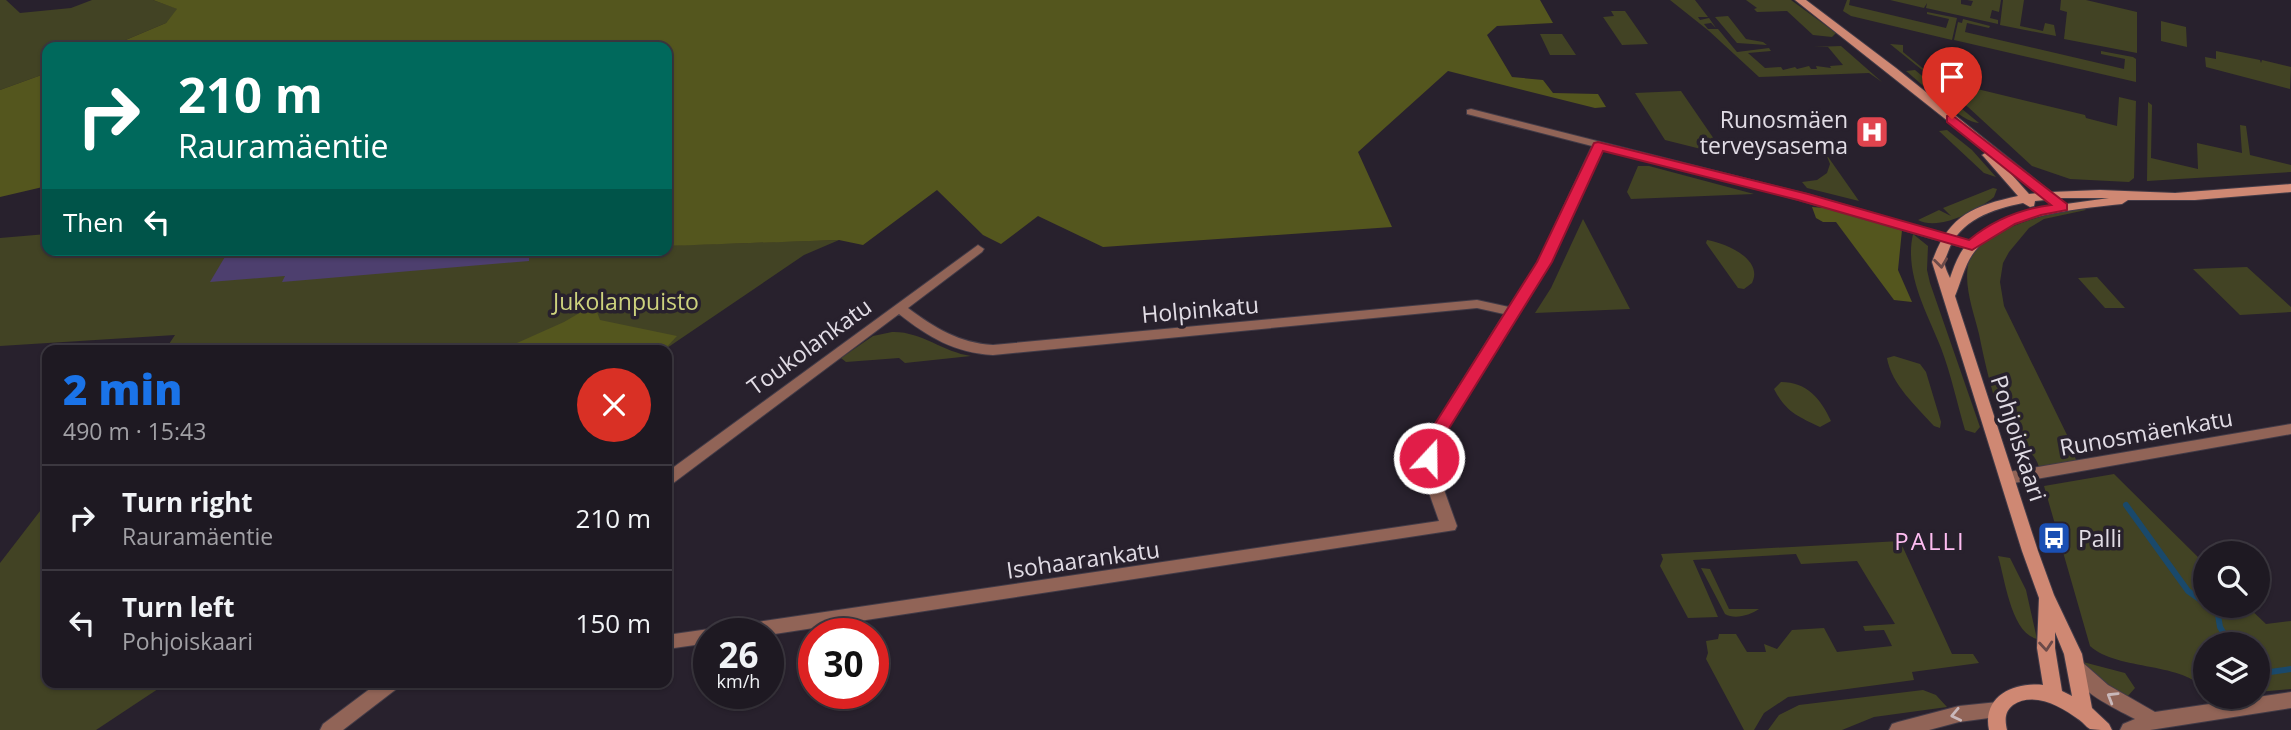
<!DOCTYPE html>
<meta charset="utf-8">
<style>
:root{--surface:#1e1922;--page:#26222a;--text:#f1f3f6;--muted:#a1a0a5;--line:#3c3840;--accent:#1a73e8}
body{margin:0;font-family:"Open Sans",sans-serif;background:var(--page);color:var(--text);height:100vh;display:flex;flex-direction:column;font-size:26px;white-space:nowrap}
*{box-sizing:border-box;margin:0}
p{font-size:23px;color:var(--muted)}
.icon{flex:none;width:38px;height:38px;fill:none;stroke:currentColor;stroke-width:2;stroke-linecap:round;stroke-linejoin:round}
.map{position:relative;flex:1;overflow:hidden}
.details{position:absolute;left:42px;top:345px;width:630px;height:343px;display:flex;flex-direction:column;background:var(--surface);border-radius:14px;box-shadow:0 2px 5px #0004,0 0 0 2px var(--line)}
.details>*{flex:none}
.guide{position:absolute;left:42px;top:42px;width:630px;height:214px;border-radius:14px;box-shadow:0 2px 5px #0004,0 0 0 2px var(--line);background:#00695c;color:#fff;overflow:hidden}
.buttons{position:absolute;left:2193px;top:541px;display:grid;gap:14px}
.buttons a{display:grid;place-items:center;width:77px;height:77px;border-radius:50%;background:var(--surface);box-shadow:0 2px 5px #0004,0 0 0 2px var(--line);font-size:35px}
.speed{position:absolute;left:693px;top:618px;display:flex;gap:14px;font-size:35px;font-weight:700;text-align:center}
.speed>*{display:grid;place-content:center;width:91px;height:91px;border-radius:50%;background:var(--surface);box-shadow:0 2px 5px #0004,0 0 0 2px var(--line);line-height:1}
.speed small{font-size:18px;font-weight:400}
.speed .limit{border:10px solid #d22;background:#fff;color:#111}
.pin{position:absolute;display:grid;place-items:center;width:60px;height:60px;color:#fff;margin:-72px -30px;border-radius:50% 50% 50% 0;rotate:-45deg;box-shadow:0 0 7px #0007}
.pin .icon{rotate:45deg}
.me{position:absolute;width:77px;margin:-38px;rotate:21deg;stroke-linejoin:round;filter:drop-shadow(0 0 5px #0008)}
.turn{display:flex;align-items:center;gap:24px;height:147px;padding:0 21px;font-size:32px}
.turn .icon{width:91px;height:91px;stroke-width:2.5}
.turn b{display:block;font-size:49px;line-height:60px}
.then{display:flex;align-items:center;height:66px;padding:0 21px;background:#0003;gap:14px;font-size:26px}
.round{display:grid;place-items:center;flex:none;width:74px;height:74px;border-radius:37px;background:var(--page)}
.overview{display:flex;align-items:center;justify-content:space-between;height:119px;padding:0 21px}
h1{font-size:42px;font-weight:800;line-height:52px;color:var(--accent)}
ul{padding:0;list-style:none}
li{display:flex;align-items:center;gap:21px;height:105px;padding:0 21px;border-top:2px solid var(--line)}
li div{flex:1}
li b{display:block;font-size:26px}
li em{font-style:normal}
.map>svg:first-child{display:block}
.green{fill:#424324}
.forest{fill:#54561e}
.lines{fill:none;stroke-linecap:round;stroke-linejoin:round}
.stream{stroke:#1a496b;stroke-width:6}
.building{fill:#4d3f6e}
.street-casing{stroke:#423b47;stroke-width:2}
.secondary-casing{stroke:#423b47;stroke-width:2}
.street{fill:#916457;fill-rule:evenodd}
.secondary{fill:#cf8873;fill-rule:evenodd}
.oneway{stroke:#6b4a49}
.oneway2{stroke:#c9b8ba}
.route{fill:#e11d48;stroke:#92132f;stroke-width:2}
.labels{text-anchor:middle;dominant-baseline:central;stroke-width:7;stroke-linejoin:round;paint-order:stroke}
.poi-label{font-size:23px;fill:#e1dce5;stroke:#28212d;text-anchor:end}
.park-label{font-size:23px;fill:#cdd27d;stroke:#28212d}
.street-label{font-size:23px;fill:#e1dce5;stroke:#28212d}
.neighbourhood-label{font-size:24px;letter-spacing:2px;fill:#febdf1;stroke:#28212d}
</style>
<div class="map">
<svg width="2291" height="730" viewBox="0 0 2291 730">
<rect width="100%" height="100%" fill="#28212d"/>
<path class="green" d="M0 0H6L20 13 71 8 92 0H153L178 9 166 23 109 47H47V73L0 90Z
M1670 0H1695L1708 17H1698L1700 20 1709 18 1716 28 1711 23 1704 24 1708 29H1718L1737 52 1769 48 1771 51 1748 53 1765 68 1781 67 1783 70 1795 67 1797 69 1809 66 1811 69H1817L1816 66 1831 68 1830 66 1843 65 1828 47H1813L1841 46 1882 82 1869 73 1759 77 1709 31Z
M1746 0H1791L1836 33 1832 37 1813 35 1787 11 1757 12 1754 9 1757 8Z
M1847 0H1850L1849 5 1946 28 1949 19 1927 14V12L1957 18 1952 40 1851 16 1843 11Z
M1890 0H1961V4L1971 6 1973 1 1967 0H2001L1999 12 1992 10 1990 18 1998 20V24L1926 8 1927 3 1924 8Z
M2003 0H2024L2020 26 2043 31 2045 23 2054 25 2056 36 2000 25Z
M2061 0H2086L2137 12V53L2064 39 2067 12 2060 10Z
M1611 11H1625L1648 44 1622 45 1603 17 1614 16Z
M1728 16 1746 39 1763 42 1767 45 1737 43 1715 17Z
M1963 19 1990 26 1989 28 1967 23 1965 32 2124 69 2125 59 2101 54V51L2133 57 2136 59V82L1954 40 1958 22 1962 23Z
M2161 21 2186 27 2187 47 2161 41Z
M1540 34H1562L1576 55H1550Z
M1890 44 1903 45V52L1936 79 2085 115 2086 118 2117 126 2119 97 2136 101 2134 178 2129 182 2070 179 2032 166 1968 107Z
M2216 51 2260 60 2261 63 2262 60 2291 67 2290 89 2206 67 2205 57 2216 59Z
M1915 70 1979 123C1962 123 1921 83 1906 71Z
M1681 91 1725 155 1665 140 1635 93Z
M2148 102 2152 105 2151 158 2198 169 2197 143 2242 153 2240 125 2246 126 2250 155 2291 165V172L2147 181Z
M1947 130 1972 150 1996 177 1984 173 1939 131Z
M1826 154 1859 201 1807 188 1802 182 1817 180 1827 173 1830 164Z
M1638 166H1649L1754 194 1631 199 1627 192Z
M1993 188 1997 189 1994 197C1977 211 1939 231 1918 220L1939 210 1951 216 1943 208Z
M2083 208 2086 210 2044 219 2029 228 2009 252 2003 263 2000 282 2004 306 2068 437 2076 460 2039 467C2032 445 2013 446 2005 428 1993 399 1985 364 1979 334 1974 313 1964 288 1968 265 1975 229 2053 212 2083 208Z
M1583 219 1630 309 1535 313 1551 288Z
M47 234V250H667V246L684 245 839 240 804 255 664 350H165L175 335 0 346V238Z
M1913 234 1928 246 1927 270 1930 283 1980 427 1975 433 1965 430C1957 403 1951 374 1941 348 1927 312 1904 274 1913 234Z
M1707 240C1725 243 1764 259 1752 283L1744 289 1738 288 1706 243Z
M2247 267 2291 307V312L2240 315 2193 269Z
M2097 277 2125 308H2105L2078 278Z
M892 332C921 331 943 352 971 356L905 363 899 358 846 362 841 358 873 336Z
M1894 356 1920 364 1926 372 1941 422 1940 428 1934 426C1917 407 1891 384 1887 358Z
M1781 382C1807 382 1821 399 1831 421L1820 427C1797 416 1786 412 1774 389Z
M2114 474 2205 564V606H2247L2266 624 2291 621V689L2258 692V644H2205V691C2187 662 2117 671 2090 646L2044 486Z
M47 502V682L167 683 96 730H0V563Z
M1900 541 1952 654H1973L1979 663 1912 672 1914 680 1788 697 1764 713 1754 730H1744L1706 659 1708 653 1706 641 1718 639 1719 634H1736L1747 652H1766L1764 644 1777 649 1792 630 1824 628 1837 652 1892 646 1884 630 1865 631 1863 626 1895 624 1857 561 1801 564 1796 554 1693 560 1718 617 1688 618 1660 566 1663 559 1661 554Z
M1998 556 2010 558 2026 590 2037 639C2011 633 2005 579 1998 556Z
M1701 568 1710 569 1729 609H1759C1750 615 1735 620 1725 614Z
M2083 662 2125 673 2135 688 2127 697C2112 688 2091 678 2083 662Z
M1923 690 1936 695 1947 707 1874 717 1842 730H1768L1779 715 1799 705Z"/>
<path class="forest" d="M153 0H1540L1553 23 1497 26 1487 35 1512 77 1543 80 1553 93 1598 94 1606 107 1595 108 1448 71 1358 152 1392 227 1103 247 1038 216 1001 244 983 235 937 190 863 245 839 240 667 246V47H109L166 23 177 9Z
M47 73V186L0 197V90Z
M1812 207 1825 208 1902 230 1898 270 1912 302 1894 300 1836 222H1823L1816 218Z
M600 301 604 305 597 312 600 320 677 336 664 350H501L564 322Z"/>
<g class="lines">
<path class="stream" d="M2126 505 2188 591 2205 603
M2210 606 2217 609 2220 627 2230 644
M2258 670 2270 672 2291 669"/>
</g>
<path class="building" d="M229 250H529V261L282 282 285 276 210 282Z"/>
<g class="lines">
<defs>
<path id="street" d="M1471 109 1807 194 1976 243 1978 246 1972 250 1799 200 1602 149 1550 262 1436 446 1438 473 1457 526 1455 530 768 635 709 634V643L667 649V635L709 629 716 633 718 629 724 627 1439 521 1422 473V446L1504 314 1477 308 993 355C955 353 928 337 899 314L672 484 667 486V472L978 245 984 249 982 252 908 308C935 328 959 343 993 345L1477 300 1509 307 1538 262 1592 146 1467 114V110Z
M2291 424V434L2008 484 2003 482 2000 478 2003 474 2008 472Z
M2076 659 2082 662 2108 685 2155 712 2291 692V708L2150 730H2120L2123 724 2135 719C2112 707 2079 692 2067 667L2070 662Z
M379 682H402L399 687 343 730H320L323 724Z
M1998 702 2004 704 2007 710 2004 716 1959 722 1929 730H1889L1892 724 1898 722 1959 706Z"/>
<path id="secondary" d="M1795 0H1806L1896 68 2051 192 2100 190 2175 193 2291 184V192L2195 200H2128L2122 204C2078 209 2004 214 1975 251 1965 263 1961 282 1955 296L2038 551 2054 595 2082 654 2092 708 2109 724 2112 730C2106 730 2096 730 2090 729 2086 727 2082 721 2078 719 2061 706 2033 691 2013 705 2004 712 2005 721 2007 730H1989C1982 696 2014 682 2043 685L2037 648 2039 598 2022 551 1932 262C1948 216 1972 206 2018 196L1984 157 1982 155 1987 152ZM2004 166 2038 193 2029 194ZM2059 198H2109L2066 204ZM2045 200 2053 205C2027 209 1985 224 1967 244 1959 253 1954 266 1950 278 1948 274 1945 267 1944 262 1944 262 1948 252 1948 252 1959 220 1993 209 2023 203L2030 207 2034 206 2035 201ZM2055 632 2064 654 2072 696 2062 691 2055 648Z"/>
</defs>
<use href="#street" class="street-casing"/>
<use href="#secondary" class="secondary-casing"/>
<use href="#street" class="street"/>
<use href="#secondary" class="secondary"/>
</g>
<defs><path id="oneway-chevron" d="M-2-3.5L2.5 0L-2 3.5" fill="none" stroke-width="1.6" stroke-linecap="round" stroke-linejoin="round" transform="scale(1.75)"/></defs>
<g class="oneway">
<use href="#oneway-chevron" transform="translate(1941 263) rotate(83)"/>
<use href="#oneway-chevron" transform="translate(2046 646) rotate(85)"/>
</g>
<g class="oneway2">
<use href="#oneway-chevron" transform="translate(2112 697) rotate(-149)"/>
<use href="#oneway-chevron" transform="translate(1956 715) rotate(168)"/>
</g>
<path class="route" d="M1952 115 2067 204V210L2041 215 2015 224 1972 250 1798 200 1603 151 1552 262 1438 446 1435 463H1423L1421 446 1537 262 1594 143 1598 142 1808 194 1969 240C1992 221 2021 209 2051 205L1947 122V116Z"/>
<defs>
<symbol id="hospital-square" viewBox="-11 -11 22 22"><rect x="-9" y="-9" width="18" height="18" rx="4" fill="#e0444e" stroke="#28212d"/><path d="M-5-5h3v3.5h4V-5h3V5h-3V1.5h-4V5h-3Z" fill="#fff"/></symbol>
<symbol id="bus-square" viewBox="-11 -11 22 22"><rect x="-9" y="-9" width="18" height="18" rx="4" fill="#1a4fb4" stroke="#28212d"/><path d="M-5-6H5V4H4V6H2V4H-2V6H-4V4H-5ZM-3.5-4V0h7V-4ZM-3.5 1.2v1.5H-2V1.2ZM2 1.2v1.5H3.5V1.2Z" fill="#fff"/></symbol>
</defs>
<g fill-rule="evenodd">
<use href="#hospital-square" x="1853" y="113" width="38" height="38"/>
<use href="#bus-square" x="2035" y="519" width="38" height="38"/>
</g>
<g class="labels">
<g class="poi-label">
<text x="1848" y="119">Runosmäen<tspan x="1848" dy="26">terveysasema</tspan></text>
<text x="2078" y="538" text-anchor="start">Palli</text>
</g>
<g class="park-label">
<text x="626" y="301">Jukolanpuisto</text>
</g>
<g class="street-label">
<text transform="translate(1200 309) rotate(-5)">Holpinkatu</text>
<text transform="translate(809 346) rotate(-36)">Toukolankatu</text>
<text transform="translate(2146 432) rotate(-10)">Runosmäenkatu</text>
<text transform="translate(2019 438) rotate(72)">Pohjoiskaari</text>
<text transform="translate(1083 559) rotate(-8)">Isohaarankatu</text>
</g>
<g class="neighbourhood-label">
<text x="1930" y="540">PALLI</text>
</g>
</g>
</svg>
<div class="buttons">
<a><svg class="icon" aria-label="search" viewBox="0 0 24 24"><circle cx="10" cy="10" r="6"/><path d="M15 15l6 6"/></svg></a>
<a><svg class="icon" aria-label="layers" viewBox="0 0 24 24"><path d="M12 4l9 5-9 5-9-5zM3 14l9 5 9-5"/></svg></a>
</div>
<div class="speed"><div>26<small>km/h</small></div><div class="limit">30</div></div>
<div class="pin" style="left:1952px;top:119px;background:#d93025"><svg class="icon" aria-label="arrive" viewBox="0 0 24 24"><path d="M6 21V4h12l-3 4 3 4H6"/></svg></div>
<svg class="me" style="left:1429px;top:458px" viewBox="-20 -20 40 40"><circle r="17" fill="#e11d48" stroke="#fff" stroke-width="3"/><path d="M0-11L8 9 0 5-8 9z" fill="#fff"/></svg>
<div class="guide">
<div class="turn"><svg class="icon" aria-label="right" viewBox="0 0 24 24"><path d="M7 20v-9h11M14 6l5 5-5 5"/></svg><div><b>210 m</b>Rauramäentie</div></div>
<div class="then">Then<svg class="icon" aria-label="left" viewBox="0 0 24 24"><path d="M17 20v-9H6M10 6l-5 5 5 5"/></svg></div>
</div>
<section class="details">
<div class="overview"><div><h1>2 min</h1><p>490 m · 15:43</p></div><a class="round" style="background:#d93025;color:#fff"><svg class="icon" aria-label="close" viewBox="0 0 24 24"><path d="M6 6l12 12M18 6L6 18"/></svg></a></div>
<ul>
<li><svg class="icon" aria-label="right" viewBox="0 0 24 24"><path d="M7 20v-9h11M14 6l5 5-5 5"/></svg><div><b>Turn right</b><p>Rauramäentie</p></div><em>210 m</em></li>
<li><svg class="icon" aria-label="left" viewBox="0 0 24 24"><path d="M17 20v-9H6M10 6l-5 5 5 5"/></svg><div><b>Turn left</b><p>Pohjoiskaari</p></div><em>150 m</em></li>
</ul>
</section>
</div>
